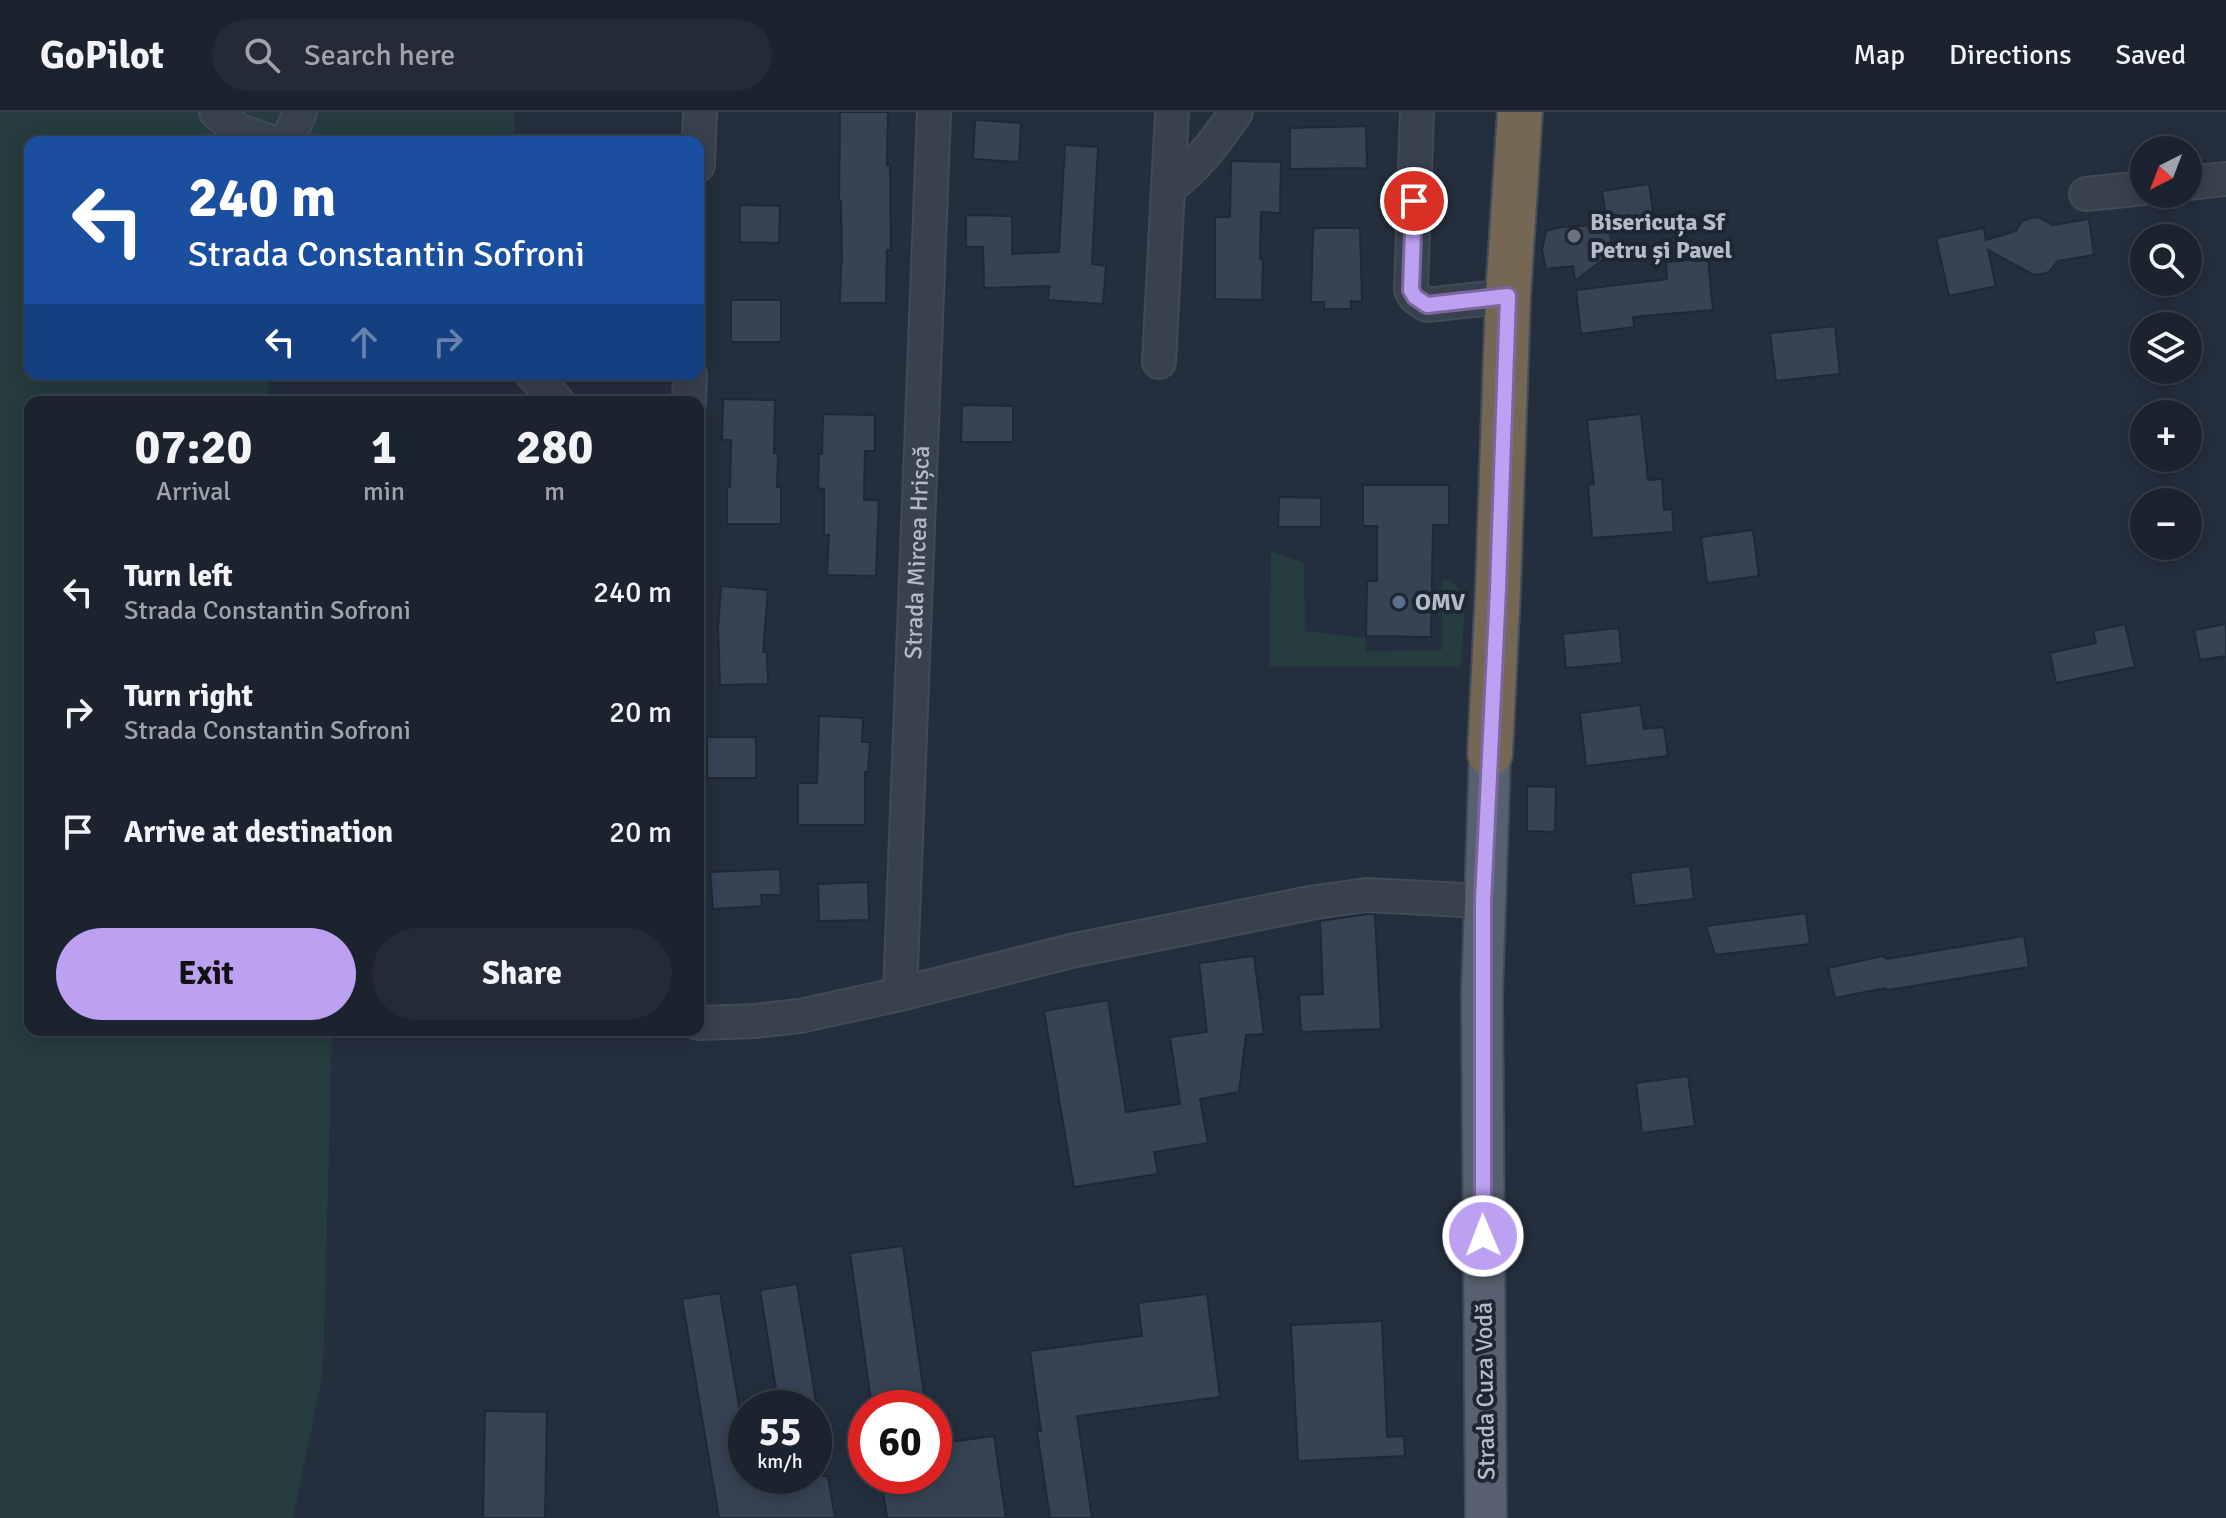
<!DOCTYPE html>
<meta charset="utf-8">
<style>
:root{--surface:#1b232e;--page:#242b36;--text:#f1f3f6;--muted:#a0a4aa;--line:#39404a;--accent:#bca0f2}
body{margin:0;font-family:Signika,sans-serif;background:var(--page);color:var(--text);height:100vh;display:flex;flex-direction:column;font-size:30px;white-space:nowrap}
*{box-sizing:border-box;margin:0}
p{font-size:26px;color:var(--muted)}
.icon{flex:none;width:44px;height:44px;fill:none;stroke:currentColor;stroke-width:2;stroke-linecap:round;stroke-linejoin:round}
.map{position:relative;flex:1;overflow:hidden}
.details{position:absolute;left:24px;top:284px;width:680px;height:640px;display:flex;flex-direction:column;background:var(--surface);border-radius:16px;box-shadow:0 4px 20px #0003,0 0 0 2px var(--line)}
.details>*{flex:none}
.guide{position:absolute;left:24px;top:24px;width:680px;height:244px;border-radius:16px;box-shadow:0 4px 20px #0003,0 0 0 2px var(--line);background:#1a4fa0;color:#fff;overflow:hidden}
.needle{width:52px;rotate:222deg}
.fabs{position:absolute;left:2130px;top:24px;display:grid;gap:16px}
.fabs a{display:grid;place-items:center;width:72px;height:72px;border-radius:50%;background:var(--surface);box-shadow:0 4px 20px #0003,0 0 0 2px var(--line);font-size:40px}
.speed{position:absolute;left:728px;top:1278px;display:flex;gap:16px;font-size:40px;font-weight:700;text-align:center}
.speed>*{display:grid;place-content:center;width:104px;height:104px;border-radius:50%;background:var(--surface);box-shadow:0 4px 20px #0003,0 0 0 2px var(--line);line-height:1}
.speed small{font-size:20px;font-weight:400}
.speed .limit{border:12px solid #d22;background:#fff;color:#111}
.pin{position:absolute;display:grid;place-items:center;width:68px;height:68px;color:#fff;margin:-34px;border:4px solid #fff;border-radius:50%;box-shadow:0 2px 8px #0007}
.me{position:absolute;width:88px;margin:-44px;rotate:359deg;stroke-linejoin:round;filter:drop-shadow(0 0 6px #0008)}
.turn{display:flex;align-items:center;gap:28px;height:168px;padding:0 32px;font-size:36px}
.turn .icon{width:104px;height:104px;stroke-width:2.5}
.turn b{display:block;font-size:56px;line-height:68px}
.lanes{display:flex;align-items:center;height:76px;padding:0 32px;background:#0003;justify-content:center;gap:40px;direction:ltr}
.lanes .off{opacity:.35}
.eta{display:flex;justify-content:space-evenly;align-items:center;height:136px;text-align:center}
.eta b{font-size:48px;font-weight:700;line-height:56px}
.cta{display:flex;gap:16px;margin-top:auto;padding:16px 32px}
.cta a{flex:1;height:92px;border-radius:48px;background:var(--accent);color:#111;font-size:32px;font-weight:700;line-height:92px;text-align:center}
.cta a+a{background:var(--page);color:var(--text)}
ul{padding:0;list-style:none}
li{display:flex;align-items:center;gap:24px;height:120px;padding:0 32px}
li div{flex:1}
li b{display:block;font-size:30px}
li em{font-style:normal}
header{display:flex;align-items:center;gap:48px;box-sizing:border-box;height:112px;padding:0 40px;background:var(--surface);border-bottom:2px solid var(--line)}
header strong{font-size:38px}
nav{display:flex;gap:44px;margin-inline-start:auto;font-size:28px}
.search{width:560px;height:72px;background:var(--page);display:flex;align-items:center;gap:20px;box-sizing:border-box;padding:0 28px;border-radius:44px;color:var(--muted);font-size:30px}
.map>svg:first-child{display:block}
.green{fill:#263c3f}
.building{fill:#364354;stroke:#1f2835;stroke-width:2}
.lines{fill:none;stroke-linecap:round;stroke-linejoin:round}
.minor-casing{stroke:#414a57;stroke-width:36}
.major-casing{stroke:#414a57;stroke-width:44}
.highway-casing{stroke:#434c59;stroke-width:48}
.minor{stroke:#38414e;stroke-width:32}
.major{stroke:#56606e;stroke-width:40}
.highway{stroke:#746855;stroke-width:44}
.route-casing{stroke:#7a689d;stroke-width:20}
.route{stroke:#bca0f2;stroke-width:14}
.worship-dot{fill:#6b7280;stroke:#1d2633;stroke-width:3}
.service-dot{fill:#5c6f8a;stroke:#1d2633;stroke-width:3}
.labels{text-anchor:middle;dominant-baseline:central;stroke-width:8;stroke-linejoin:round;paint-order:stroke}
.poi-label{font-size:24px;font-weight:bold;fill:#b4bcc9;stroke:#1d2633;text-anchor:start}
.street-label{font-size:24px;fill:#b4bcc9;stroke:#1d2633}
</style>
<header>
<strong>GoPilot</strong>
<div class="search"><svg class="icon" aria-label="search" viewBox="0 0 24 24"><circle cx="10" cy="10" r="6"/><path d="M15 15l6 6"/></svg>Search here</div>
<nav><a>Map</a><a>Directions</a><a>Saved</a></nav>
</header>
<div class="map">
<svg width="2226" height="1406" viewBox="0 0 2226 1406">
<rect width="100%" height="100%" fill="#242f3e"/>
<path class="green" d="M0 0H515L514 30H30V262H267L269 290H30V918H331L332 929 323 1261 293 1406H0Z
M1271 440 1304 451 1305 519 1366 526V539L1442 538V468L1451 469 1464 483 1465 492 1461 555H1269Z"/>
<path class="building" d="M840 0H888L887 53H890L891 138H887L886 191H840L841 151H842L841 89H839Z
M975 8 1021 11 1019 50 973 47Z
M1366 14 1367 56 1290 57V16Z
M1065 33 1098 35 1092 152 1106 154 1103 192 1048 188 1049 174 984 176 983 135H966V103L1012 104V142L1059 140Z
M1231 49 1281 50 1280 101 1261 100 1260 147H1263L1262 188 1215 187V105H1230Z
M1649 72 1655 113 1610 120 1612 141 1575 169 1573 154 1546 157 1542 138 1546 119 1561 115 1607 112 1602 79Z
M740 93 780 94 779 131 740 130Z
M2034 105 2040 106 2053 113 2089 107 2094 143 2058 149 2049 160 2037 163 2032 162 1988 138 1996 174 1949 184 1936 126 1984 116 1986 128 2016 119 2022 109Z
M1313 116H1360L1362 190 1351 189V197H1324V190H1311Z
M1708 146 1713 198 1633 205 1634 215 1581 222 1576 178 1667 167 1666 150Z
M731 188H781V230H731Z
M1835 214 1840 262 1776 269 1770 221Z
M723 287 775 288 774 341H778L777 375H781V412H727V375H730L731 328H722Z
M962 293 1013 294V330H961Z
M823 302 875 303V339H865L864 388H879L876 464 827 463 829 423H824V377L818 376 819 342H822Z
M1641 302 1648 368 1662 367 1664 398 1672 397 1674 420 1592 426 1588 373 1594 372 1587 308Z
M1363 373H1449V413H1433L1431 525 1366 524 1367 469H1377V414H1363Z
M1279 385 1321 386V415H1278Z
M1753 418 1759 464 1707 471 1701 425Z
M721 474 768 478 763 540H767L768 572 720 573 718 517Z
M2125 512 2135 555 2056 571 2050 541 2096 531 2093 519Z
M2226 512V544L2200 548 2194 518Z
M1619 516 1622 551 1566 556 1563 522Z
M1640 593 1644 617 1664 615 1668 644 1586 654 1580 601Z
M819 604 863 606 862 630H870L868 660H865V713H798V671H817Z
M707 625H756V666H707Z
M1527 674 1556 675 1555 720 1527 719Z
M1690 754 1694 787 1635 794 1630 761Z
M780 757 781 783H761L762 794 713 797 710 760Z
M868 770 869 808 819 809 818 772Z
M1806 801 1810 832 1715 843 1706 814Z
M1367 802H1375L1381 917 1301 920 1299 883 1323 882 1320 809Z
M2024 824 2029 855 1888 878 1885 876 1835 886 1828 856 1882 844 1887 847Z
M1254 844 1264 922 1246 923 1239 980 1200 987 1208 1031 1154 1040 1158 1062 1074 1075 1044 899 1108 888 1126 1000 1180 992 1170 925 1207 920 1199 851Z
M1688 964 1695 1014 1642 1021 1636 971Z
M903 1134 926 1296H872L850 1141Z
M797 1172 817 1296H779L760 1178Z
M720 1181 746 1335V1364H828L835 1406H719L682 1187Z
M1207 1182 1220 1285 1077 1304 1092 1406H1050L1037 1319H1041L1030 1239 1142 1224 1138 1191Z
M1382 1209 1387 1325 1404 1324 1405 1344 1298 1349 1291 1213Z
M485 1299 547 1300 545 1406H483Z
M994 1324 1006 1406H887L881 1364H934V1332Z"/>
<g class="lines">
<defs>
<g id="minor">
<path d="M216 0 239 19 271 30"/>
<path d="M1417 0 1411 178 1415 185 1427 193 1508 184"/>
<path d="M287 30 300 0"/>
<path d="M698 53 700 0"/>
<path d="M2188 71 2226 67"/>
<path d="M1168 76C1197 55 1216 29 1236 0"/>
<path d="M2086 82 2144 76"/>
<path d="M1159 250 1172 0"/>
<path d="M532 262 558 290"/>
<path d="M689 290 690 262"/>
<path id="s1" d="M900 882 934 0"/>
<path d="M698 911 755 909 800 904 900 882 1071 839 1310 791 1366 783 1483 789"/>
</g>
<path id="major" d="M1486 1406 1482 882 1490 642"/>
<path id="highway" d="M1490 642 1498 477 1508 184 1520 0"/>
</defs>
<use href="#minor" class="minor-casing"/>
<use href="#major" class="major-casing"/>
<use href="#highway" class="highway-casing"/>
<use href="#minor" class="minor"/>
<use href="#major" class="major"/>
<use href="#highway" class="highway"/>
</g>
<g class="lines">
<defs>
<path id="route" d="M1414 89 1411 178 1415 185 1427 193 1508 184 1498 477 1483 789V1124"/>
</defs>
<use href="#route" class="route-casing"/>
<use href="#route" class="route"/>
</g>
<circle class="worship-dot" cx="1574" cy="124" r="8"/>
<circle class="service-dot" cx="1399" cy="490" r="8"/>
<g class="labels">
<g class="poi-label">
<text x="1590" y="110">Bisericuța Sf<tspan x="1590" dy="28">Petru și Pavel</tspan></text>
<text x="1415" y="490">OMV</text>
</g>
<g class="street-label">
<text stroke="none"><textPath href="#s1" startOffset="442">Strada Mircea Hrișcă</textPath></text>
<text transform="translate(1485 1279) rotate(-91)">Strada Cuza Vodă</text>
</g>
</g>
</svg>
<div class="fabs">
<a><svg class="needle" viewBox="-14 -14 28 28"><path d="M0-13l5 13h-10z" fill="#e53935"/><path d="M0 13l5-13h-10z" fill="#a0a4aa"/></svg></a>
<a><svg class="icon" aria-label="search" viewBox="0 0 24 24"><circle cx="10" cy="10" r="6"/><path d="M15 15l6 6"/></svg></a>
<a><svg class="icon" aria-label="layers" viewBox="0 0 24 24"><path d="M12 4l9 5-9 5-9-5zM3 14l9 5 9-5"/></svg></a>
<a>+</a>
<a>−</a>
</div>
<div class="speed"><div>55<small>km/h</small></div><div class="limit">60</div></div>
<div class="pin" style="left:1414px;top:89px;background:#d93025"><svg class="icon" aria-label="arrive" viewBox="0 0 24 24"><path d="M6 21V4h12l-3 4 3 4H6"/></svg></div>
<svg class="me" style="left:1483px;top:1124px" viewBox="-20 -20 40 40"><circle r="17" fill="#bca0f2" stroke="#fff" stroke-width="3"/><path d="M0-11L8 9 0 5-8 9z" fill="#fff"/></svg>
<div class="guide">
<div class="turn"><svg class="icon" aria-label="left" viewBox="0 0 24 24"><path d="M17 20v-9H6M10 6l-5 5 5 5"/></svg><div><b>240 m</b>Strada Constantin Sofroni</div></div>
<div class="lanes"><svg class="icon" aria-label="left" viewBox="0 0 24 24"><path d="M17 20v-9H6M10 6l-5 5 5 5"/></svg><svg class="icon off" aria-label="ahead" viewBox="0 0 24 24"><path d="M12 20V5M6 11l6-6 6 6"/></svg><svg class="icon off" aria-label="right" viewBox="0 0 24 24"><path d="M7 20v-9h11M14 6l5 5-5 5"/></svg></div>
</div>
<section class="details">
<div class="eta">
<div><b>07:20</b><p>Arrival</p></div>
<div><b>1</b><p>min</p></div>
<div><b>280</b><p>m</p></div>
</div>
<ul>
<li><svg class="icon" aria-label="left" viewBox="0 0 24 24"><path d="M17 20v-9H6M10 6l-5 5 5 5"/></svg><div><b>Turn left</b><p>Strada Constantin Sofroni</p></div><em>240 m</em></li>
<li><svg class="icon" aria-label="right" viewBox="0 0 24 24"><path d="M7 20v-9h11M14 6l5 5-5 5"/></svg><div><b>Turn right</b><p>Strada Constantin Sofroni</p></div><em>20 m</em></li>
<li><svg class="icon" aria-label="arrive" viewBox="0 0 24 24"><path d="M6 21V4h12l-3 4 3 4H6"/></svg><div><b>Arrive at destination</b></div><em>20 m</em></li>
</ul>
<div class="cta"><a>Exit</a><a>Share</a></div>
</section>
</div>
